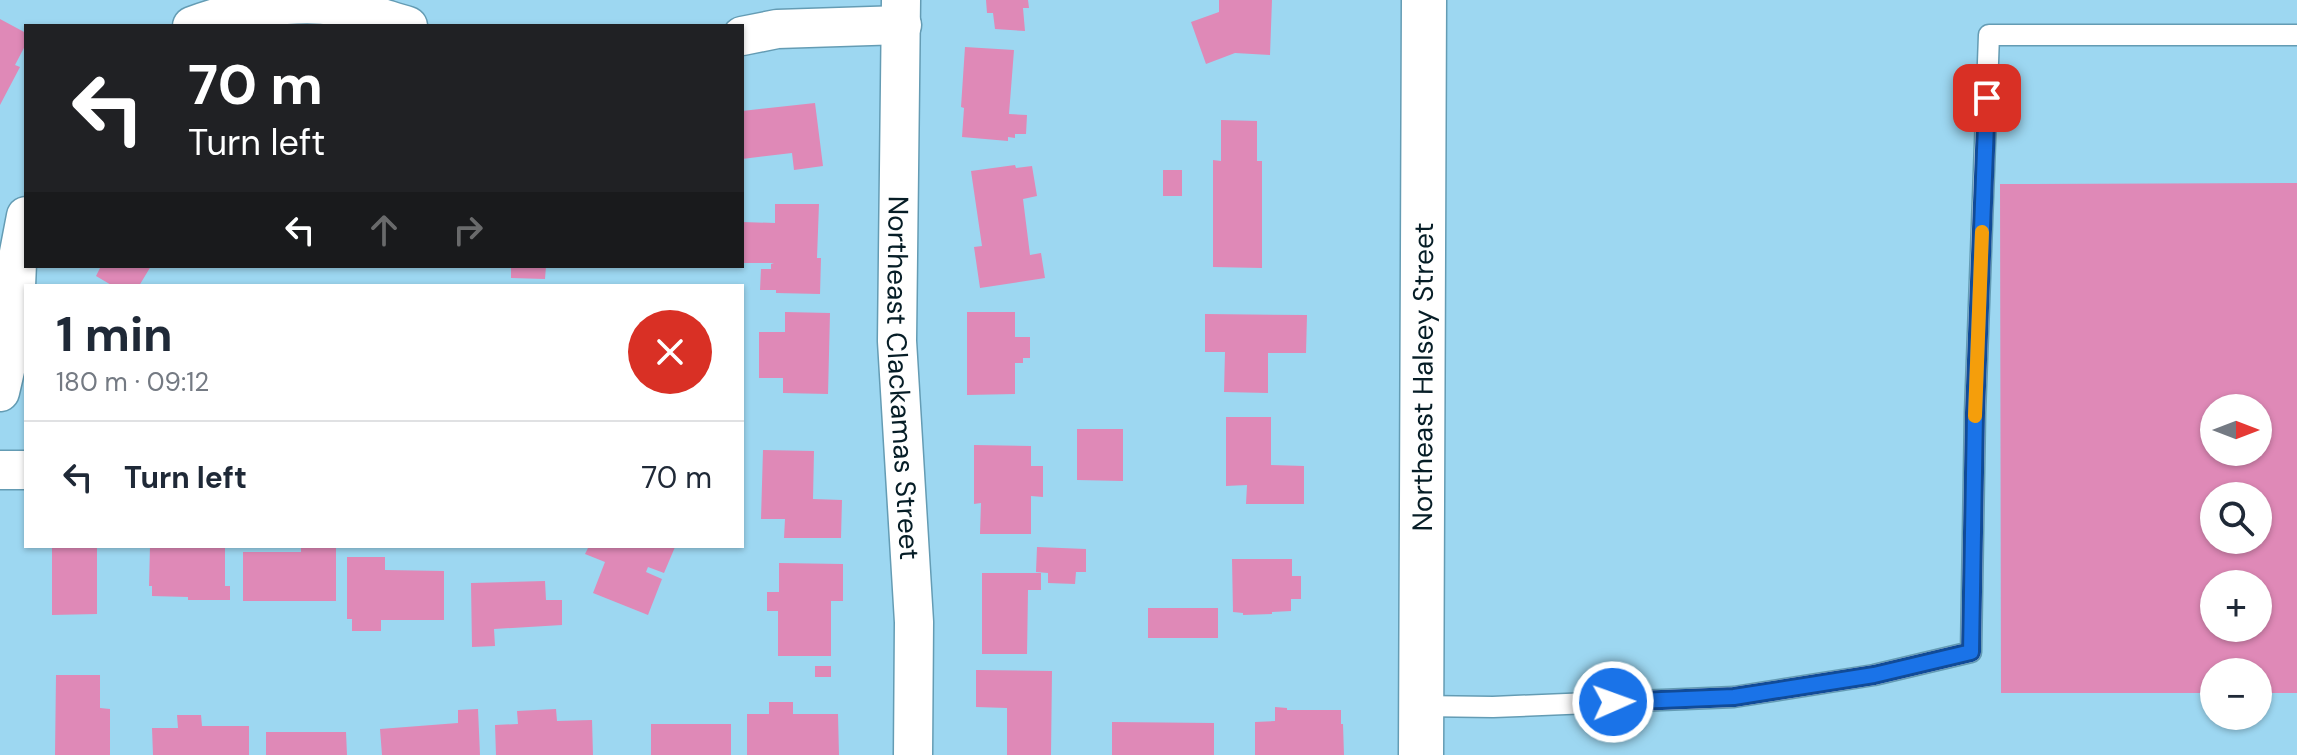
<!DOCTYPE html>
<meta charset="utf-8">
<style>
:root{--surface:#fff;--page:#f6f6f7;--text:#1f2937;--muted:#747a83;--line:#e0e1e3}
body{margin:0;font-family:"DM Sans",sans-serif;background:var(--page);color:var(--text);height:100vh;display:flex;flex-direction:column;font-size:30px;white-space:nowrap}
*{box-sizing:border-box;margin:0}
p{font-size:26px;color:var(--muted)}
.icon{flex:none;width:44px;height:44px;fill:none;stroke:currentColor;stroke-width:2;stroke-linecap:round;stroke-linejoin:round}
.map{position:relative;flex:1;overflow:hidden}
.sheet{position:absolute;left:24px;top:284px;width:720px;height:264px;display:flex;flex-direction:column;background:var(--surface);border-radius:0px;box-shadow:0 2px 6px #0004}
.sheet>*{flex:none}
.hud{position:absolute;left:24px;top:24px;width:720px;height:244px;border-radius:0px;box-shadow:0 2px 6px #0004;background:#202124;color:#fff;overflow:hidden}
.needle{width:52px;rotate:90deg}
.fabs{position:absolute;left:2200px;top:394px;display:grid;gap:16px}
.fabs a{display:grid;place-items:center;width:72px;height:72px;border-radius:50%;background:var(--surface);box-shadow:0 2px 6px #0004;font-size:40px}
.pin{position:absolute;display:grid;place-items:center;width:68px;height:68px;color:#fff;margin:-34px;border-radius:16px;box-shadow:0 4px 12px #0006}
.me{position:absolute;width:88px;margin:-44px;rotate:88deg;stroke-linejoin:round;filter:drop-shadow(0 0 6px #0008)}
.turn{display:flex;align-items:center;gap:28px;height:168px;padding:0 32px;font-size:36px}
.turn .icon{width:104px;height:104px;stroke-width:2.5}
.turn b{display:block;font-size:56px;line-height:68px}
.lanes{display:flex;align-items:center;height:76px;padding:0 32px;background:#0003;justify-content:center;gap:40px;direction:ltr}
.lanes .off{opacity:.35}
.round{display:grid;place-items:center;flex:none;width:84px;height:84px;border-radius:42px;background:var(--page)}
.summary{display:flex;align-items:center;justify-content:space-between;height:136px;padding:0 32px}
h1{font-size:48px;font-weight:700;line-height:60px}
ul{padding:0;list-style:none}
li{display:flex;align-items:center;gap:24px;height:112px;padding:0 32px;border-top:2px solid var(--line)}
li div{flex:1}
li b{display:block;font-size:30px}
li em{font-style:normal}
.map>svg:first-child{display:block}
.building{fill:#df89b7;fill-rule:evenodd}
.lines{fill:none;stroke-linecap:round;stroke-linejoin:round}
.service-casing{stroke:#649cb4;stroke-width:23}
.minor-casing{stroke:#649cb4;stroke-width:41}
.tertiary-casing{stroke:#649cb4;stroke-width:47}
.service{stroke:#fff;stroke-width:20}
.minor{stroke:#fff;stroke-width:38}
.tertiary{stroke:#fff;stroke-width:44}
.route-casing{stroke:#114b97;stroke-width:20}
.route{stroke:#1a73e8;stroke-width:14}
.slow{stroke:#f59e0b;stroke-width:14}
.labels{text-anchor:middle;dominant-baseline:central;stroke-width:6;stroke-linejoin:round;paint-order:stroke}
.street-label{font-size:28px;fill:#061d26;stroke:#9dd7f1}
</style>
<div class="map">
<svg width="2297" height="755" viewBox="0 0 2297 755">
<rect width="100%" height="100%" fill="#9dd7f1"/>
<path class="building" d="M986 0H1028L1029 8H1023L1025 31 995 29 993 13H987Z
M1219 0H1272L1270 55 1235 53 1206 64 1191 22 1219 12Z
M0 19 26 33V44L15 65 20 67 0 105Z
M965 47 1014 50 1009 114 1027 115 1026 134H1015V138L1008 137V141L962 137 964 108 961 107Z
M815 103 823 166 794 170 792 153 742 159V111Z
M1221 120 1257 121V161H1262V268L1213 267V160L1221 161Z
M1015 165 1016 168 1032 166 1037 196 1023 199 1030 255 1041 253 1045 278 980 288 974 247 982 246 971 171Z
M1163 170H1182V196H1163Z
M2297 183V693H2258V672H2214V693H2001L2000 184ZM2214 408H2258V452H2214ZM2214 496H2258V540H2214ZM2214 584H2258V628H2214Z
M775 204H819L817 258H821L820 294 776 293V290H760L761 269H771V264L774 263H742V222L775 223Z
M101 266H151L139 286H113L96 276Z
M511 266H546L545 279 511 278Z
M785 312 830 313 828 394 783 393V378H759V332H785Z
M967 312H1015V337H1030V358H1023V363H1015V394L967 395Z
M1205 314 1307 315 1306 353H1268V393L1224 392 1225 352H1205Z
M1226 417H1271V465L1304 466V504H1246L1247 485 1226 486Z
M1077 429H1123V481L1077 480Z
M974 445 1031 446V466H1043V497L1031 496V534H980L981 503 974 504Z
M763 450 814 451 813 499 842 500 841 538H784L785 519H761Z
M52 546H97V614L52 615Z
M150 546H225V586H230V600H188V597L152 596V586H149Z
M301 546H336V601H243V552H301Z
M589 546 675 547 664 573 648 567 646 572 662 579 648 615 593 593 605 562 585 554Z
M1037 547 1086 549V572H1076L1075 584 1048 583V573L1036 572Z
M347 557H385V570L444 571V620H381V631H352V619H347Z
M1232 559H1292V576H1301V599H1291V611L1272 612V614L1243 615V613L1233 612Z
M779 563 843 564V601H831V656H778V611H767V592H779Z
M982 573H1041V590H1028L1027 654H982Z
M545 581 546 600H562V625L494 629 495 646 472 647 471 583Z
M1148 608H1218V638H1148Z
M815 666H831V677H815Z
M976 670 1052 671 1051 755H1007V708L976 707Z
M56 675H100V708L110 709V755H55Z
M769 702H793V714H838L839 755H747V714H769Z
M1275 707 1287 708V710H1341V724H1343L1344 755H1255V722L1275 721Z
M478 709 480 755H382L380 729 458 723V710Z
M556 709 557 721 592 720 593 755H496L495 725 518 724 517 711Z
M177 715H201L202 726H249V755H153L152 728H178Z
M1112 722 1214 723V755H1112Z
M651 724H731V755H651Z
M266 732H346L347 755H266Z"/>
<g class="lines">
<defs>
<path id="service" d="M1420 706 1493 707 1734 697 1874 675 1971 652 1975 413 1989 35H2297"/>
<g id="minor">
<path id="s1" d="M901 0 897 341 914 622 913 755"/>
<path d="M192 26C234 10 291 0 335 6 360 10 384 19 408 26"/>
<path d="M742 36 777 29 902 25"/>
<path d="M0 392 10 349 15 310 17 263 26 216"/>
<path d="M0 470H26"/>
</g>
<g id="tertiary">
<path id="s2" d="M1421 755 1424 0"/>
</g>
</defs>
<use href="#service" class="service-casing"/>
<use href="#minor" class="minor-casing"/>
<use href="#tertiary" class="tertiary-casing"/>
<use href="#service" class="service"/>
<use href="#minor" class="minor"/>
<use href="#tertiary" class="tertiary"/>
</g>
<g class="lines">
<defs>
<path id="route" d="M1613 702 1734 697 1874 675 1971 652 1975 413 1987 98"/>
</defs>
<use href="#route" class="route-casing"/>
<use href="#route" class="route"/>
<path class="slow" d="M1975 416 1982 232"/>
</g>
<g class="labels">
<g class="street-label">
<text stroke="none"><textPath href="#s1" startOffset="378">Northeast Clackamas Street</textPath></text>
<text stroke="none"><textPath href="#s2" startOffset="378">Northeast Halsey Street</textPath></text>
</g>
</g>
</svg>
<div class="fabs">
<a><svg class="needle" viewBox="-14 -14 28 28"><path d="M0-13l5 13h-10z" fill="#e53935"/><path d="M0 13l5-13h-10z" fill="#747a83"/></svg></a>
<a><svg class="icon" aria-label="search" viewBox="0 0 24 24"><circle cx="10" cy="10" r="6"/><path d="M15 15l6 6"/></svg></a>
<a>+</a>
<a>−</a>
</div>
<div class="pin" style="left:1987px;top:98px;background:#d93025"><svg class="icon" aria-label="arrive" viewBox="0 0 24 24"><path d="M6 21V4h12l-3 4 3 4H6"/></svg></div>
<svg class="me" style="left:1613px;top:702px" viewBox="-20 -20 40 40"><circle r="17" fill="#1a73e8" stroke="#fff" stroke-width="3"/><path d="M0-11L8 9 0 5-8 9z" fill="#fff"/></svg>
<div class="hud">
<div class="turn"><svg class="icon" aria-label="left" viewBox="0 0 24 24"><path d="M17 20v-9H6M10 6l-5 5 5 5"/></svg><div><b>70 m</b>Turn left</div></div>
<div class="lanes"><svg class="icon" aria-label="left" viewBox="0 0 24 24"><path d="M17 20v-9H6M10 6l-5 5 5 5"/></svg><svg class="icon off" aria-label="ahead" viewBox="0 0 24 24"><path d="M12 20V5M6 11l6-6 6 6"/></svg><svg class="icon off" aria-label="right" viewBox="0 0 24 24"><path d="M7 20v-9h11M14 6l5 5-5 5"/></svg></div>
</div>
<section class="sheet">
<div class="summary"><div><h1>1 min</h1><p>180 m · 09:12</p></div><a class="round" style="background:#d93025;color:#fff"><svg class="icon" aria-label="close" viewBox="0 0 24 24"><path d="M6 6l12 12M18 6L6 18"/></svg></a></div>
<ul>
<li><svg class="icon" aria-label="left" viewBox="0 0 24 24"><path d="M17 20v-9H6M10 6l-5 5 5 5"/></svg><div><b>Turn left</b></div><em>70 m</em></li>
</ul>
</section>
</div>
